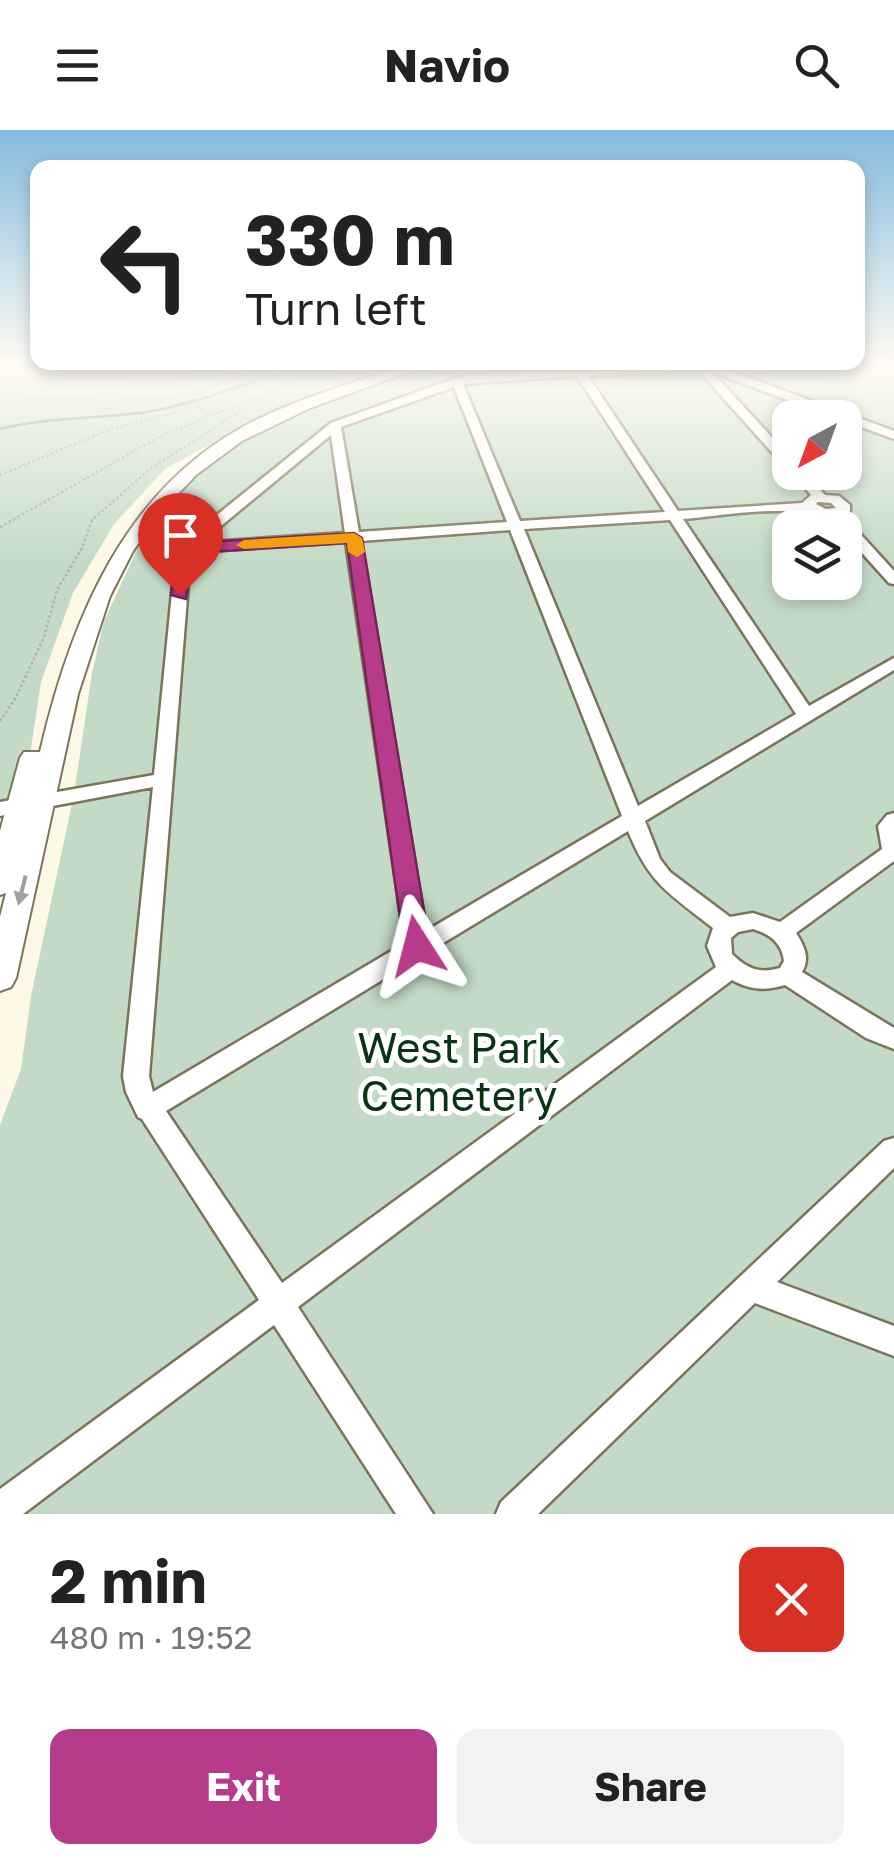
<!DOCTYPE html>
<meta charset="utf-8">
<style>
:root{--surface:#fff;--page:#f2f2f2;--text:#222;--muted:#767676;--accent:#b73b8b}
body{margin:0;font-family:"Golos Text",sans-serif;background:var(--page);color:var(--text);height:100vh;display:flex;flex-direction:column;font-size:38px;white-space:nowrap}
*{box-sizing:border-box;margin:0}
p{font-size:32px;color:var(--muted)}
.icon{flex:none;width:55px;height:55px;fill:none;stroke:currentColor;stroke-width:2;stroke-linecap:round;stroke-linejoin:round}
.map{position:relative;height:1384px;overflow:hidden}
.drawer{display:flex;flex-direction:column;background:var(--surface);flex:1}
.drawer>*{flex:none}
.banner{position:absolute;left:30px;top:30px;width:835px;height:210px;border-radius:20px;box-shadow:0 5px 15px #0003;background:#fff;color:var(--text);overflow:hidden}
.needle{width:65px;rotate:221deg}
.controls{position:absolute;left:772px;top:270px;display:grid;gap:20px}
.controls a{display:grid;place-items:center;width:90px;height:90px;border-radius:20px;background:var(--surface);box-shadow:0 5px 15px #0003;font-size:50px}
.pin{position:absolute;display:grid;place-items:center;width:85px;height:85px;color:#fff;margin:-102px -42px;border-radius:50% 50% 50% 0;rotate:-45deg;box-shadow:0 0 10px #0007}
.pin .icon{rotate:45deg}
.me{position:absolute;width:110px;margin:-55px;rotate:351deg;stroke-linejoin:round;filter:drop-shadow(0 0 8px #0008)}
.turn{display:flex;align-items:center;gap:35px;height:210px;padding:0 50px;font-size:45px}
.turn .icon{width:130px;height:130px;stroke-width:2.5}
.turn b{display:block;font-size:70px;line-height:85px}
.round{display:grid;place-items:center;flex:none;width:105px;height:105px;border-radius:20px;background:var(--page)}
.summary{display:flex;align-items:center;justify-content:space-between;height:170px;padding:0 50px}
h1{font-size:60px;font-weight:700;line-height:75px}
.action{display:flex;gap:20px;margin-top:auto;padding:20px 50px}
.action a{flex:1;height:115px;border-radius:20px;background:var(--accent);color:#fff;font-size:40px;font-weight:700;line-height:115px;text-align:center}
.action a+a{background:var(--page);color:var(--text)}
header{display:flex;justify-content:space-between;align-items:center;height:130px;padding:0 50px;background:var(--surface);font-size:45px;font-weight:700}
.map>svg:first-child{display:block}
.green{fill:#c3dbc6;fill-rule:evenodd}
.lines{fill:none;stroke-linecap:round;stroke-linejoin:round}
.stream{stroke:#72979a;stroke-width:2.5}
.minor-casing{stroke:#7c745a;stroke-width:5}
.major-casing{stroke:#7c745a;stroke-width:4}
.path{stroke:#b5b0a0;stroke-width:2.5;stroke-dasharray:2.5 2.5;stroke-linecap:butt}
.minor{fill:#fff;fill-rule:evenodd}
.major{fill:#fff;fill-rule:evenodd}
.oneway{fill:#a09f9a}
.route{fill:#b73b8b;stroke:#77265a;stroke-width:2.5}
.slow{fill:#f59e0b}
.labels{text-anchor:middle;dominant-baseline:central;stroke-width:10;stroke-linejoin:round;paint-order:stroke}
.near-park-label{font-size:42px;fill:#083415;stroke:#fff}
</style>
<header><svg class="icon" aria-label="menu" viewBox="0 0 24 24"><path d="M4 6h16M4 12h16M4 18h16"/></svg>Navio<svg class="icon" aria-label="search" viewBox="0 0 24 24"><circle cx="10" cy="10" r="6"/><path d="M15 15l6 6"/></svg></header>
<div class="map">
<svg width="894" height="1384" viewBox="0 0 894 1384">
<rect width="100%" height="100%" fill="#fef9e7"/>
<path class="green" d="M0 235H401L310 266 230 303 165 339 114 394 73 463 41 552 24 665 0 670Z
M431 235H894V1384H0V995L21 939 31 866 74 664 92 543 104 491 148 396 184 352 249 305ZM790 288H845V342H790ZM790 398H845V452H790Z"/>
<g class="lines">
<path class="stream" d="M0 299C49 287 97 289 146 282 204 273 254 248 310 235"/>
<defs>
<path id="minor" d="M714 235 894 301V309L845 291V288H836L712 242 790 327V339L786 338 699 241 588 246 678 381 802 373 811 365 791 342H804L825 365 839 366 850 375V381L843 385 894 441V454L889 453 845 404V398H840C813 368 723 386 683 389L809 576 894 528V540L645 691 660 729 670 742 730 787 753 783 780 792 882 719 878 696 887 685 894 683V731L796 803C805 817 810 828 802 842L894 898V919L866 908 785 855C765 861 750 860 732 850L298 1177 433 1384H396L274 1195 23 1384H0V1359L259 1170 142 989 138 987 126 962 123 946 153 657 0 686V672L154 645 175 432 157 422 166 409 192 405 331 293 453 249 469 245 580 239ZM577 246 665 382 520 391 463 254ZM454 257 507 392 359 402 341 297ZM331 305 345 403 209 412 204 410ZM818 372 831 373 836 378 826 379 816 374ZM670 390 796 584 638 676 524 399ZM510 400 622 686 426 801 360 411ZM346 412 405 813 153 962 149 946 190 430 203 427 207 421ZM189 413 196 417 193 421 179 423 172 420 176 416ZM628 701C650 755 669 763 713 798L707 816 716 837 282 1153 166 981ZM753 799C770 804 782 813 784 831L780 838C760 844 747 839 732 824L731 808 738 802Z
M894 1008V1038L777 1152 894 1196V1226L755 1173 538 1384H496L501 1372 884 1011Z"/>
<path id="major" d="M405 235H427L308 279 242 311 196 345 159 384 133 421 110 466 78 564 16 848 11 857 0 861V787L6 763 0 765V701L20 628 24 622H40C71 489 125 356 254 291 302 267 354 253 405 235Z"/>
</defs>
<use href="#minor" class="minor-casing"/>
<use href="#major" class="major-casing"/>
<path class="path" d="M0 252 32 244 163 252 240 235
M265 265 333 235
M192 268 208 285
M0 272 70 267 103 272 189 266 242 246 288 235
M0 345 111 299 197 277
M0 397 161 306 253 269
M0 591 16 567 44 507 57 460 82 418 92 390 149 340 263 266"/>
<use href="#minor" class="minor"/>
<use href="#major" class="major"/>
</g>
<defs><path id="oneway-solid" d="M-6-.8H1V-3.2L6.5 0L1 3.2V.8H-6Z" transform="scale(2.5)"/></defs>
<use class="oneway" href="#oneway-solid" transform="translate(22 760) rotate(104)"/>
<linearGradient id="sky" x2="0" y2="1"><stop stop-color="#84bbde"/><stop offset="0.55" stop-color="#fffcf4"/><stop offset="1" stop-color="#fffcf4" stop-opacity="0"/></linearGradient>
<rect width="894" height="429" fill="url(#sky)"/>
<path class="route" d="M354 403 362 408 430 816 426 822H408L404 816 347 413 209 422 191 431 186 469 171 465 175 428 204 412Z"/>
<path class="slow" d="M354 403 362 408 365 422 357 427 348 422 347 413 244 419 236 415 244 410Z"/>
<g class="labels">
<g class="near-park-label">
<text x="459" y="917">West Park<tspan x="459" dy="48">Cemetery</tspan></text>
</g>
</g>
</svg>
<div class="controls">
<a><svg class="needle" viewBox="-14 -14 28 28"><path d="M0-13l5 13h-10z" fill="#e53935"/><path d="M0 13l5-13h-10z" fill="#767676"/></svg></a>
<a><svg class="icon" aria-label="layers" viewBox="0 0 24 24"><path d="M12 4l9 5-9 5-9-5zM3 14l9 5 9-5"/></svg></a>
</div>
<div class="pin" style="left:180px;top:465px;background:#d93025"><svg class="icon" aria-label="arrive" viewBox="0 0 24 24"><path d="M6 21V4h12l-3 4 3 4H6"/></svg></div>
<svg class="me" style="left:417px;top:816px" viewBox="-20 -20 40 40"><path d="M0-17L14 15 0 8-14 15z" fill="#b73b8b" stroke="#fff" stroke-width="4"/></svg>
<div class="banner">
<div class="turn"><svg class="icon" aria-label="left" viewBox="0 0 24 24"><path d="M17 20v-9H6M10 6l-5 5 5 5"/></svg><div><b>330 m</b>Turn left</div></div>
</div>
</div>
<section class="drawer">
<div class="summary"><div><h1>2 min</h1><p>480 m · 19:52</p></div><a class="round" style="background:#d93025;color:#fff"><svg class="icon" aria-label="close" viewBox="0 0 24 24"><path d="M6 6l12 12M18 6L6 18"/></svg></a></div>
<div class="action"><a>Exit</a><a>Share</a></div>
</section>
